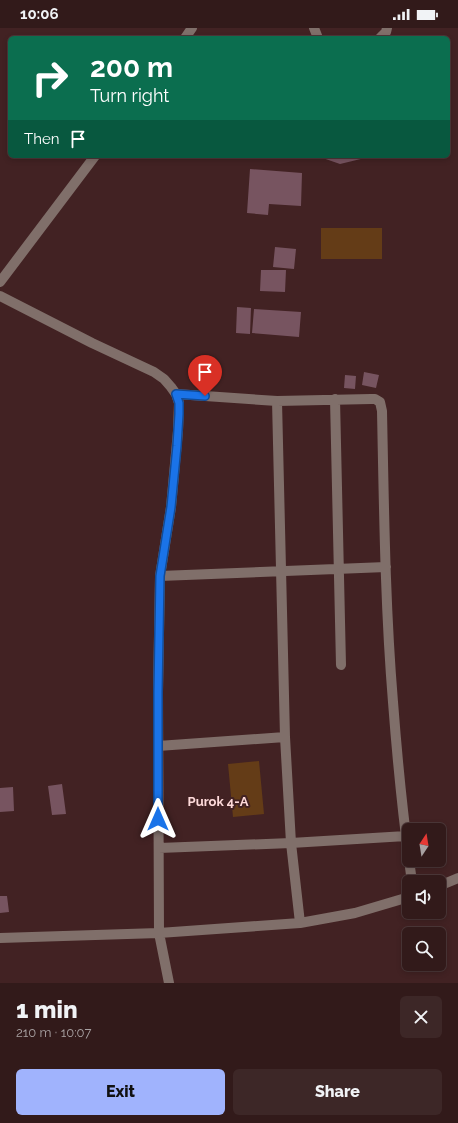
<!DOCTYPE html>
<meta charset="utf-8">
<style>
:root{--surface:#321a1a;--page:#3d2727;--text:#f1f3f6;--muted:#a8a1a2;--line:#4d3839;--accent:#a0b3fd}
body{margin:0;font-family:Raleway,sans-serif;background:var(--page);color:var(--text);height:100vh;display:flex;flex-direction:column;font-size:15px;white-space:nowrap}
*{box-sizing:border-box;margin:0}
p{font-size:13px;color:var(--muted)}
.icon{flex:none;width:22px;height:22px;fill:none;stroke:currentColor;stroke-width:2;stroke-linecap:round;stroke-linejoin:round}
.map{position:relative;height:955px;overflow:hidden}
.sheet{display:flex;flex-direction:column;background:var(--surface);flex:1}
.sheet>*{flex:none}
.top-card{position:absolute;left:8px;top:8px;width:442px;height:122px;border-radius:6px;box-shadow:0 2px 6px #0003,0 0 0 1px var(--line);background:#0b6e4f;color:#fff;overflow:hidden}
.needle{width:26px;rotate:12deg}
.buttons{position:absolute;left:402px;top:795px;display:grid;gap:8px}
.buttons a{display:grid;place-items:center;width:44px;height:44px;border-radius:6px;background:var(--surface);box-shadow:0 2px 6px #0003,0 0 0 1px var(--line);font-size:20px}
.pin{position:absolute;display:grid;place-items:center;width:34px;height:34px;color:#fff;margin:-41px -17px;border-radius:50% 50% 50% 0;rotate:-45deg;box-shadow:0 0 4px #0007}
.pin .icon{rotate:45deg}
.me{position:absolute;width:44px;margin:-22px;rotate:0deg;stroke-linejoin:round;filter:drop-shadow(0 0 3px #0008)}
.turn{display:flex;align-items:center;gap:14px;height:84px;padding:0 16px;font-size:18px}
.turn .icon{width:52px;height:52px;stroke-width:2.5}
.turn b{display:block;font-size:28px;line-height:34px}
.then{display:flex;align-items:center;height:38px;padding:0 16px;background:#0003;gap:8px;font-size:15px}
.round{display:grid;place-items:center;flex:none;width:42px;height:42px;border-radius:6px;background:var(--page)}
.summary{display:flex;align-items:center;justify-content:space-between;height:68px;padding:0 16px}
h1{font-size:24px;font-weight:800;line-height:30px}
.action{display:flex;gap:8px;margin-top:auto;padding:8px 16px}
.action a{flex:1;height:46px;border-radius:6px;background:var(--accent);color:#111;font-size:16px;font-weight:800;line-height:46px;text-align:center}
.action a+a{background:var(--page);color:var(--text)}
.status{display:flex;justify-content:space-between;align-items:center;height:28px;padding:0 20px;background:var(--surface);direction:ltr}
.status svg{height:11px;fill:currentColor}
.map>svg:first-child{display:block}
.green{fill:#643c17}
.building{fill:#775460}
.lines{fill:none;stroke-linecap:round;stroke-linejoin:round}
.minor{stroke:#806f6a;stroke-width:10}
.route-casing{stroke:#114b97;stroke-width:10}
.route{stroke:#1a73e8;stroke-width:7}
.labels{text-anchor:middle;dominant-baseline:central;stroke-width:4;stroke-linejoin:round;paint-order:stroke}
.neighbourhood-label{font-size:13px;font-weight:bold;fill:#fedada;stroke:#422223}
</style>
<div class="status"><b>10:06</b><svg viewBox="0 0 49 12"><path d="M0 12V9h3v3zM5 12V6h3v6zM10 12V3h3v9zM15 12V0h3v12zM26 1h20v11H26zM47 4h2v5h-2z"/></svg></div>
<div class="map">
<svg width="458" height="955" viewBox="0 0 458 955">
<rect width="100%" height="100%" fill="#422223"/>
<path class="green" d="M321 200H382V231H321Z
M259 733 264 786 233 789 228 736Z"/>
<path class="building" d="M317 128H379L378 131 369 129 340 136Z
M250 141 302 145 301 178 269 176 268 187 247 185Z
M275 219 296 221 294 241 273 239Z
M261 242H286L285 264 260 263Z
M237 279 251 280 250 306 236 305Z
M254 281 301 284 299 309 252 305Z
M364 344 379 347 376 360 362 357Z
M345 347 356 348 355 361 344 360Z
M62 756 66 786 52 787 48 758Z
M13 759 14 783 0 784V760Z
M0 868H7L9 884 0 885Z"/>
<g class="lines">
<path class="minor" d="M314 0 318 10
M185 10 192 0
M380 10 386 4 387 0
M0 254 95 128
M0 268 92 315 154 344 164 351 171 359 176 366 179 375 178 403 171 479 160 548 158 664 159 905 169 955
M176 366 277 373 371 371H375L380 374 382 383C384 480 385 577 393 674 397 727 402 779 409 832
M335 371 341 637
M277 373 285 709 291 815 300 895
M160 548 386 539
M158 718 285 709
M159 820 291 815 406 808
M409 832 412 854
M439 858 458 850
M0 910 159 905 300 895 355 885 409 869"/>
</g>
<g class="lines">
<defs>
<path id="route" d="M158 791V664L160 548 171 479 177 418 179 386V375L176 366 205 368"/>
</defs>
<use href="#route" class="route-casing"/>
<use href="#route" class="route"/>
</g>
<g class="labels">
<g class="neighbourhood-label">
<text x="218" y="773">Purok 4-A</text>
</g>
</g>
</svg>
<div class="buttons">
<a><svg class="needle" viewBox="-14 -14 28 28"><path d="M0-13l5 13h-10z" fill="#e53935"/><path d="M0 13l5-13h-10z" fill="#a8a1a2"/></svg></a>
<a><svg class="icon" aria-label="sound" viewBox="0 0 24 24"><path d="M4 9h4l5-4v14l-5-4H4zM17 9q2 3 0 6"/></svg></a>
<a><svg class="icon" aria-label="search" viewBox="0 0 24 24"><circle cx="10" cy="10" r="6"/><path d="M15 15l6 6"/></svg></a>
</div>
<div class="pin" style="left:205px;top:368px;background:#d93025"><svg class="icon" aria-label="arrive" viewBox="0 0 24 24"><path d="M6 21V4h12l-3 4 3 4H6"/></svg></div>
<svg class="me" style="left:158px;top:791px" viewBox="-20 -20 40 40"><path d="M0-17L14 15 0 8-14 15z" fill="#1a73e8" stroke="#fff" stroke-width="4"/></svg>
<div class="top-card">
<div class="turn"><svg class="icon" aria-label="right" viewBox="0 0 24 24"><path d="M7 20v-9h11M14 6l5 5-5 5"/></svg><div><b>200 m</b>Turn right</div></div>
<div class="then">Then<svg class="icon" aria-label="arrive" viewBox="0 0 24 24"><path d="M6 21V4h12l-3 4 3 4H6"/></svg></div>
</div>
</div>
<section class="sheet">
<div class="summary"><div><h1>1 min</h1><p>210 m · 10:07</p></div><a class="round"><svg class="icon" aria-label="close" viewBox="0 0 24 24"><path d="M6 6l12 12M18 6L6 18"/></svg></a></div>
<div class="action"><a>Exit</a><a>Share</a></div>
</section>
